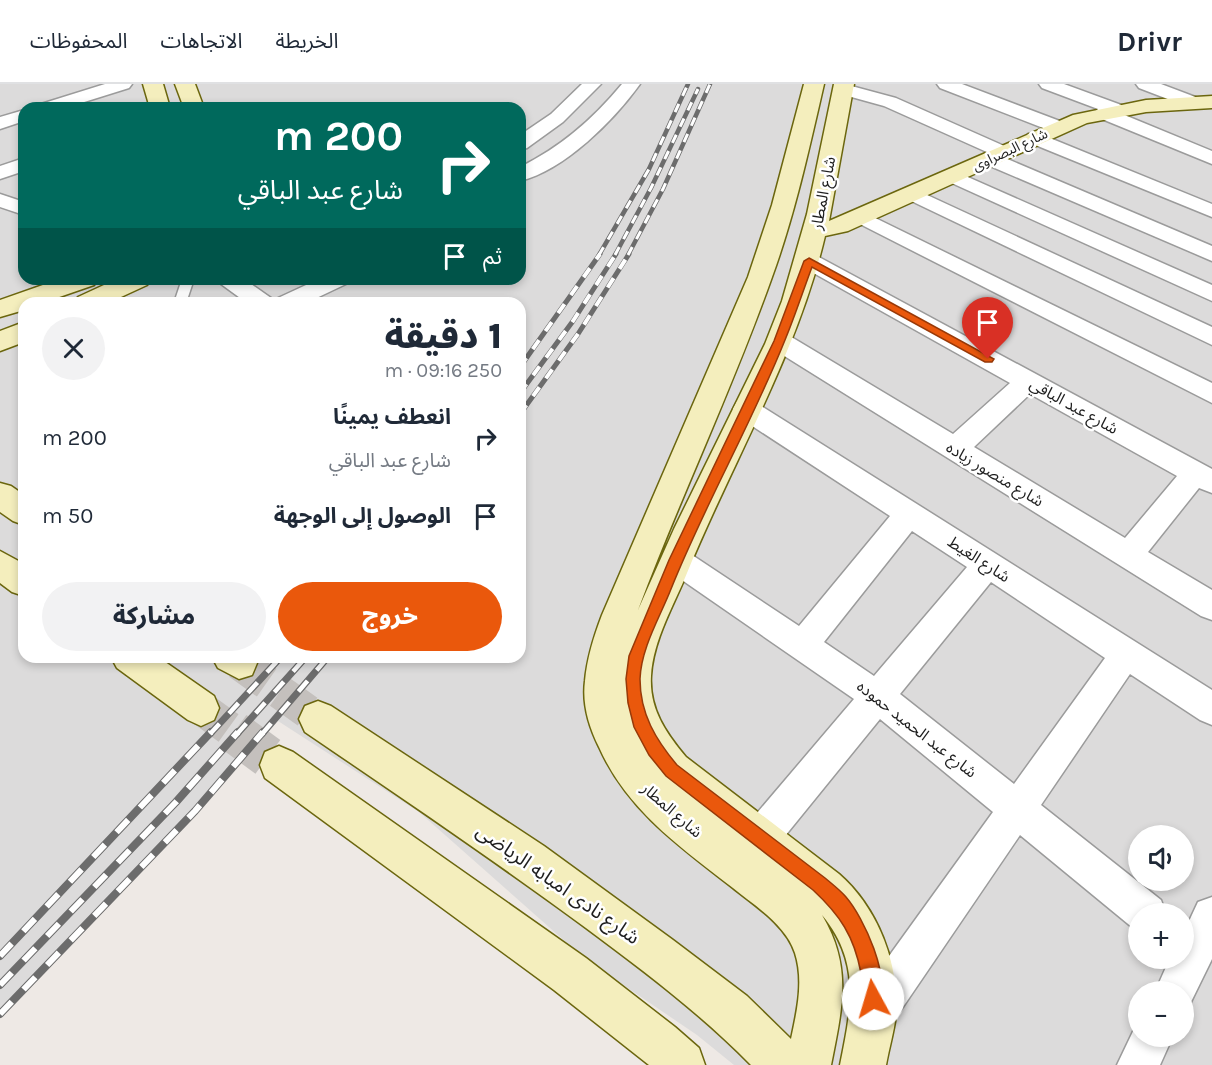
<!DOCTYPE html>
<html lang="ar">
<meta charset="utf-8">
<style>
:root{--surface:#fff;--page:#f2f2f3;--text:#1f2937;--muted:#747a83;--line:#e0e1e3;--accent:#ea580c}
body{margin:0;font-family:Karla,"Noto Sans Arabic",sans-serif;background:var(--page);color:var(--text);direction:rtl;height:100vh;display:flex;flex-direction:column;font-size:22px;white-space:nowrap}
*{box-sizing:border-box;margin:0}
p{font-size:20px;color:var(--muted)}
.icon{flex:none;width:33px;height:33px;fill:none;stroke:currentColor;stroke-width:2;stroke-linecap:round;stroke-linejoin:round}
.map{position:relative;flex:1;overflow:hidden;direction:ltr}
.side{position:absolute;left:18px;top:213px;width:508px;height:366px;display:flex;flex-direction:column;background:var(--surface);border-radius:18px;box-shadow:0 3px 9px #0003;direction:rtl}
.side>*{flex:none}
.top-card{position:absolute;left:18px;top:18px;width:508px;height:183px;border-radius:18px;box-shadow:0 3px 9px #0003;direction:rtl;background:#00695c;color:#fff;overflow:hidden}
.controls{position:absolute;left:1128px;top:741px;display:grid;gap:12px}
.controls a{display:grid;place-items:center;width:66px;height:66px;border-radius:50%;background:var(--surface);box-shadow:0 3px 9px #0003;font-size:30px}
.pin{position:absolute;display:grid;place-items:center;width:51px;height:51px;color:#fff;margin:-62px -26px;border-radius:50% 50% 50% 0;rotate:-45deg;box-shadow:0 0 6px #0007}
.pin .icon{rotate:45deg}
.me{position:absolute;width:66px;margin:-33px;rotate:354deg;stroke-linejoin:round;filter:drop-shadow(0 0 4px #0008)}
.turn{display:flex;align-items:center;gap:21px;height:126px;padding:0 24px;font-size:27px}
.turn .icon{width:78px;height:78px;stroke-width:2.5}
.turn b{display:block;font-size:42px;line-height:51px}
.then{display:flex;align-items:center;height:57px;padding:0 24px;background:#0003;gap:12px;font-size:22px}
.round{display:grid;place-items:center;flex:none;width:63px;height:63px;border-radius:32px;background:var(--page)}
.summary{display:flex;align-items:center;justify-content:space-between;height:102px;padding:0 24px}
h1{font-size:36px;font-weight:800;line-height:45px}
.action{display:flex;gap:12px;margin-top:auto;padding:12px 24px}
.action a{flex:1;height:69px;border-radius:36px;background:var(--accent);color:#fff;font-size:24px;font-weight:800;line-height:69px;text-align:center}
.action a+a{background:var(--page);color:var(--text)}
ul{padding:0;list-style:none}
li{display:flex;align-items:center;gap:18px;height:78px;padding:0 24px}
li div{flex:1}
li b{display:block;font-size:22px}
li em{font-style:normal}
header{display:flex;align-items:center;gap:36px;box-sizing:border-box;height:84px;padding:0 30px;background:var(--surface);border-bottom:2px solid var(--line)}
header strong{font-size:28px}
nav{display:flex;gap:33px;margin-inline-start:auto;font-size:21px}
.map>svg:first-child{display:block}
.residential{fill:#dcdbdb;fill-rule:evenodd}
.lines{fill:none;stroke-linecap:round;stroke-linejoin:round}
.secondary-tunnel-far1{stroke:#c4c0bd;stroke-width:34;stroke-dasharray:34 16;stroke-linecap:butt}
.secondary-tunnel{stroke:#c4c0bd;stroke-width:42;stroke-dasharray:42 21;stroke-linecap:butt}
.lane-casing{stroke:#9b9b9b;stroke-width:3}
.street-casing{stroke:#9b9b9b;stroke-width:3}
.secondary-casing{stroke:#6b660e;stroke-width:3}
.lane{fill:#fff;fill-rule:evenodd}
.street{fill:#fff;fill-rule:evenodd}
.secondary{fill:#f4eebd;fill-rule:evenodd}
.rail-far3-casing{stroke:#6c6c6c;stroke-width:4.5}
.rail-far2-casing{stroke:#6c6c6c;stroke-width:5}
.rail-far1-casing{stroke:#6c6c6c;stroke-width:7}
.rail-casing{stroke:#6c6c6c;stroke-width:8}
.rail-far3{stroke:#fff;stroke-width:3;stroke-dasharray:9;stroke-linecap:butt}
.rail-far2{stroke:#fff;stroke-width:4;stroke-dasharray:11;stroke-linecap:butt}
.rail-far1{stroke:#fff;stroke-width:4.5;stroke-dasharray:14;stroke-linecap:butt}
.rail{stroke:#fff;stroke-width:6;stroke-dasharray:17;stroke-linecap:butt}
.route{fill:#ea580c;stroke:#983908;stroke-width:1.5}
.labels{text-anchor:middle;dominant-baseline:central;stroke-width:5;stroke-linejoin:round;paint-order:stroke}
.far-street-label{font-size:14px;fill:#1e1e1e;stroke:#fff}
.street-label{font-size:16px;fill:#1e1e1e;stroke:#fff}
.near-street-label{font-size:20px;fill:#1e1e1e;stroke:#fff}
</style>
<header>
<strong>Drivr</strong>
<nav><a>الخريطة</a><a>الاتجاهات</a><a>المحفوظات</a></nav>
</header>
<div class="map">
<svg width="1212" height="981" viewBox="0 0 1212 981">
<rect width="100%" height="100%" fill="#eee9e5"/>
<path class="residential" d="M0 0H1212V981H734L697 951 585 875 419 728 278 637 102 829 0 934ZM24 24H520V195H24ZM24 219H520V573H24ZM1138 752H1184V796H1138ZM1138 830H1184V874H1138ZM1138 908H1184V952H1138Z"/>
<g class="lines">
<path class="secondary-tunnel-far1" d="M239 579 318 635
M201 624 237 650"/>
<path class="secondary-tunnel" d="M234 648 279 681"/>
<defs>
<path id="lane" d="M182 195H194L186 219H174Z"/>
<path id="street" d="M105 0H132L129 4 65 24H38L41 20Z
M582 0H601L563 38 527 64 520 66V51L551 30Z
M622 0H640C614 36 565 86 520 97V83C561 63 594 34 622 0Z
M844 0 896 14 1011 65 1014 69 1011 73 1005 74 1212 162V177L983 79 980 75 983 71 989 69 884 22 837 9 834 5 837 1Z
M937 0H962L1065 39 1067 43 1065 47H1051L940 4Z
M1039 0H1064L1124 22 1127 26 1122 30 1212 67V80L1097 33 1094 29 1098 25 1042 4Z
M1136 0H1161L1198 14 1201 18 1198 22H1186L1139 4Z
M24 26V37L0 45V33Z
M1035 48 1212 120V133L1028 58 1026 54 1028 50Z
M24 74V87L0 95V82Z
M952 86 1212 201V217L945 96 942 92 945 88Z
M912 104 1212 243V261L905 114 902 110 905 106Z
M0 110 24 118V131L0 123Z
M861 127 1212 299V319L854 137 851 133 854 129Z
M809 170 817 172 1212 385V409L1199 404 1148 468 1212 506V536L1201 532 770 263 767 257 770 251 779 249 788 251 953 350 1010 299 801 182 798 177 801 172ZM1030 310 1177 392 1125 454 974 363Z
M218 195H244L271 214 274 219 278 214 319 195H349L346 200 306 219H247L221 200Z
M746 316 755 318 1212 606V641L1200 636 1130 590 1041 721 1161 816 1166 830H1138V846L1133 844 1020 751 888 945 873 951 858 945 852 930 858 915 993 728 880 635 772 768 759 773 746 768 741 755 746 742 854 615 666 485 661 476 666 467 676 463 686 467 799 542 890 432 737 332 733 325 737 318ZM912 447 967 483 874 592 824 558ZM991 498 1105 574 1014 700 900 610Z
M1212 813V875L1189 922 1184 925V908H1155L1170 874H1184V848L1198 818Z
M1138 937V952H1173L1160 981H1117Z"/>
<path id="secondary" d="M143 0H163L170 24H150Z
M175 0H195L204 24H184Z
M804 0H824C809 65 795 130 772 193 732 306 680 414 638 526L674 445 765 260 782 217 807 130 834 0H854L829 137 1073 31 1146 16 1212 12V24L1146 28 1087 39 848 147 825 152C797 271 733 376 687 489 674 521 653 556 651 592 649 625 666 649 686 673L839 790C877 823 900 880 896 931 894 948 889 964 886 981H840C851 926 862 879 822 831 853 883 842 925 831 981H751C701 930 644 887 586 844 494 776 399 712 305 648L299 635 305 622 318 617 331 622 544 762 673 856 747 912 791 955C797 927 804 897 795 869 786 841 754 821 733 804 680 763 627 726 599 663 589 643 582 620 585 597 587 574 594 552 602 531L748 193 772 121Z
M60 195H97L94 201 42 219H24V226L0 233V216Z
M117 195H150L147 201 108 219H74L78 213Z
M24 238V258L0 267V247Z
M0 399 11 402 24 411V441L13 437 0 428Z
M0 467 24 480V512L12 508 0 499Z
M111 573H158L214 612 219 624 214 636 201 642 188 636 117 584Z
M212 573H254L257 579 252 591 239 595 218 584Z
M279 662 293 668 586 874 675 943 699 964 705 981H649L554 906 265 694 260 681 265 668Z"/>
</defs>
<use href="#lane" class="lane-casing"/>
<use href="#street" class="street-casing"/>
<use href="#secondary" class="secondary-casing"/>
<use href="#lane" class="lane"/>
<use href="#street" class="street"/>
<use href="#secondary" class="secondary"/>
<defs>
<path id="rail-far3" d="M599 171 649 85 688 0
M615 171 651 104 698 5
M628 171 663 105 710 0"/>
<path id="rail-far2" d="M520 283 600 170
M520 309 573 237 616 170
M520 330 578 250 629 170"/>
<path id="rail-far1" d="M210 650 281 573
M237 650 306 573
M262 650 328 573"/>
<path id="rail" d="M0 872 211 648
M0 901 176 718 238 648
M0 930 195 727 263 648"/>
</defs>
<use href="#rail-far3" class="rail-far3-casing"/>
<use href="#rail-far2" class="rail-far2-casing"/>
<use href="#rail-far1" class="rail-far1-casing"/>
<use href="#rail" class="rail-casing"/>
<use href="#rail-far3" class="rail-far3"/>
<use href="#rail-far2" class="rail-far2"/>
<use href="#rail-far1" class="rail-far1"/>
<use href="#rail" class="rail"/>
</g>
<path class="route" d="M809 174 994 275 992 278H985L812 183C803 207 795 232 785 256 751 341 705 420 671 505 660 533 641 564 640 595 640 630 656 656 677 681L825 794C832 800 840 806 846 813 864 834 891 893 879 921L873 924 866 921C862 911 863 900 861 889 854 852 840 831 813 806L666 692 649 671 634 643 628 619 626 595 629 572 669 476 774 257 804 177Z"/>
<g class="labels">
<g class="far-street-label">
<text transform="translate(1010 66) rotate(-25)">شارع البصراوى</text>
</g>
<g class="street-label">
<text transform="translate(823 109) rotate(-79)">شارع المطار</text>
<text transform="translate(1074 322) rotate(29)">شارع عبد الباقي</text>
<text transform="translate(995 390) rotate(31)">شارع منصور زياده</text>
<text transform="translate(979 475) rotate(33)">شارع الغيط</text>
<text transform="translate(917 645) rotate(38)">شارع عبد الحميد حموده</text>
<text transform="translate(672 726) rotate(41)">شارع المطار</text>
</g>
<g class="near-street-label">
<text transform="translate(558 800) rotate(35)">شارع نادى امبابه الرياضى</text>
</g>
</g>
</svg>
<div class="controls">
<a><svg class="icon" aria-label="sound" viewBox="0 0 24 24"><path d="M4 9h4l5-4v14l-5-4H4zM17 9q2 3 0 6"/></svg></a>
<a>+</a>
<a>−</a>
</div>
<div class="pin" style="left:988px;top:275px;background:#d93025"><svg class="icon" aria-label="arrive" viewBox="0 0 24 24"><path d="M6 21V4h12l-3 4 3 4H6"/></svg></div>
<svg class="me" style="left:873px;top:915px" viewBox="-20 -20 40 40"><circle r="19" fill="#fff"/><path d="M0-13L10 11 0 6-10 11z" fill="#ea580c"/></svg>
<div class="top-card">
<div class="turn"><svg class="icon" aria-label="right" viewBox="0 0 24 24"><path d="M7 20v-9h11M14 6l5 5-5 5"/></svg><div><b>200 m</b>شارع عبد الباقي</div></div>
<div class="then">ثم<svg class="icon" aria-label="arrive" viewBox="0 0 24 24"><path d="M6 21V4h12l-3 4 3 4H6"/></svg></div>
</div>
<section class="side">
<div class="summary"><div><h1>1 دقيقة</h1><p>250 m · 09:16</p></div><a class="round"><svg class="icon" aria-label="close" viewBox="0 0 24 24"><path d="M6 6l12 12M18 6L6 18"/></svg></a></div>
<ul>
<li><svg class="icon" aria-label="right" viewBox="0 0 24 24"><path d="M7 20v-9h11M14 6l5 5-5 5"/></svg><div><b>انعطف يمينًا</b><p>شارع عبد الباقي</p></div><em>200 m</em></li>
<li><svg class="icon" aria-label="arrive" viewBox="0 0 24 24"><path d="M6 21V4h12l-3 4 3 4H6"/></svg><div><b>الوصول إلى الوجهة</b></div><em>50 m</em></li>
</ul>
<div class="action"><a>خروج</a><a>مشاركة</a></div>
</section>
</div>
